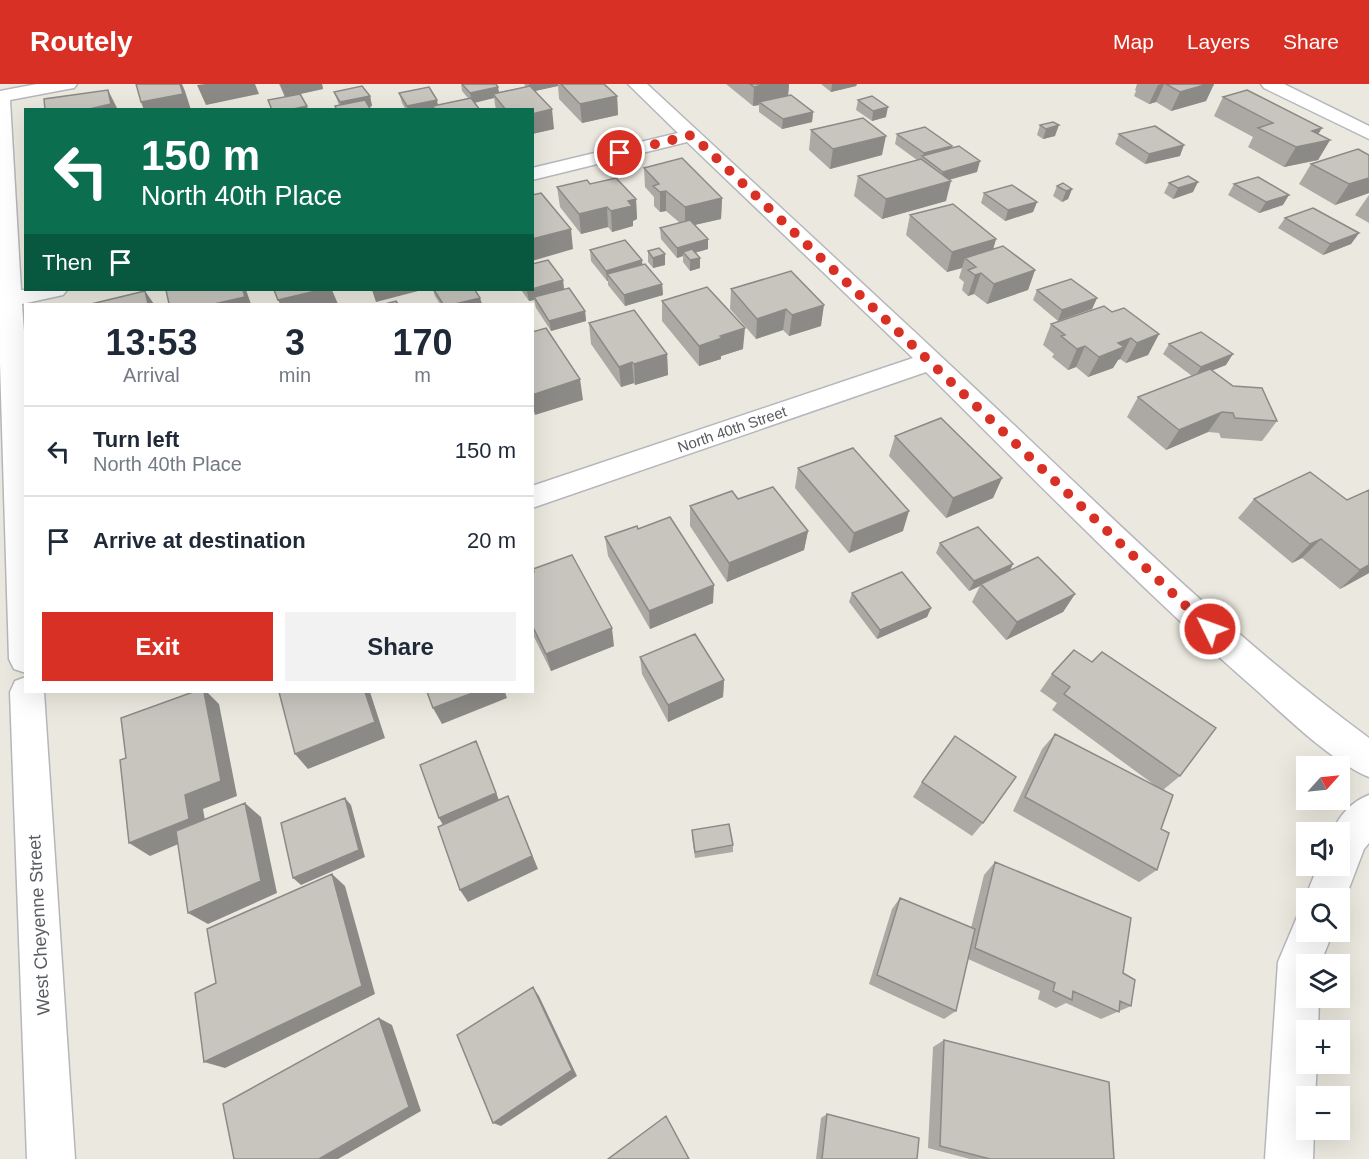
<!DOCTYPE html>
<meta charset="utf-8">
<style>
:root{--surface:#fff;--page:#f2f2f3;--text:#1f2937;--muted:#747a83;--line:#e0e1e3;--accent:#d93025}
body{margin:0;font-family:Arial,sans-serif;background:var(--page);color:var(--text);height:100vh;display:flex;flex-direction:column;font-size:22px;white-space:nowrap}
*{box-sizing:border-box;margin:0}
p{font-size:20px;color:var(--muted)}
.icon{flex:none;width:33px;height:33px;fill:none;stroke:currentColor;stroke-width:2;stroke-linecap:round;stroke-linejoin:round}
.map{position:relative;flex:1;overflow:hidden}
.panel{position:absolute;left:24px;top:219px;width:510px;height:390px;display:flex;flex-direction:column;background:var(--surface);border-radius:0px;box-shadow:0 6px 24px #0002}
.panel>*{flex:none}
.banner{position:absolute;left:24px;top:24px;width:510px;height:183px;border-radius:0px;box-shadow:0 6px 24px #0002;background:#0b6e4f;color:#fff;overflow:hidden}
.needle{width:39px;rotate:63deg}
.tools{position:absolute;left:1296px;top:672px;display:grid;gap:12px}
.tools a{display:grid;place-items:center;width:54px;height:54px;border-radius:0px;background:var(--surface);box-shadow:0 6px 24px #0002;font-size:30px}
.pin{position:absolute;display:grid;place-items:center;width:51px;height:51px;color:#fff;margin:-26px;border:3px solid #fff;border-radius:50%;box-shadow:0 2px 6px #0007}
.me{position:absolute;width:66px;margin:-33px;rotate:312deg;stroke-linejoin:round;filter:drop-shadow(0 0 4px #0008)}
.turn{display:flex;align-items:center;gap:21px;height:126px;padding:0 18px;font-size:27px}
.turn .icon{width:78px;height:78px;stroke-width:2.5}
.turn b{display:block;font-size:42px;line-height:51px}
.then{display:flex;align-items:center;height:57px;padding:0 18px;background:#0003;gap:12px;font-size:22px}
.eta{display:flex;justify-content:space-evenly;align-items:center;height:102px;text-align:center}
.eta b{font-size:36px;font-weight:700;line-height:42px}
.primary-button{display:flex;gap:12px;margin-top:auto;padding:12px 18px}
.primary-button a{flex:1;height:69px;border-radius:0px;background:var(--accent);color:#fff;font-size:24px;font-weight:700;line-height:69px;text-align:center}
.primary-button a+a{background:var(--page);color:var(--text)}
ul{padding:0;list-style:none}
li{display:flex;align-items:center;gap:18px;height:90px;padding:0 18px;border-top:2px solid var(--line)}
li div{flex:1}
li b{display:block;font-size:22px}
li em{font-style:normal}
header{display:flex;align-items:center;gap:36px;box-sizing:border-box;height:84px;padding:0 30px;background:var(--accent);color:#fff}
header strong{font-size:28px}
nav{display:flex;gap:33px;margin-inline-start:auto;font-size:21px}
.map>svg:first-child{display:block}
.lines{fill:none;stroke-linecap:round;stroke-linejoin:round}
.street-casing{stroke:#b5b7bc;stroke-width:3}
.street{fill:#fff;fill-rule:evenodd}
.wall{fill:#aca9a4}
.shaded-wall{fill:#8c8a86}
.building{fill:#c8c5bf;stroke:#8c8a86;stroke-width:1.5}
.route{stroke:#d93025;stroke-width:10;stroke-dasharray:0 18}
.labels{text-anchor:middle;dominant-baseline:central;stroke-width:6;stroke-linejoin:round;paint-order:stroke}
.street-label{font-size:15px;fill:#585b60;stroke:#fff}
.near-street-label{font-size:18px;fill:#585b60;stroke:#fff}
</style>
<header>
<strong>Routely</strong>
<nav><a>Map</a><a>Layers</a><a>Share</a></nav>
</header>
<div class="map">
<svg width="1369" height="1075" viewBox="0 0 1369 1075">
<rect width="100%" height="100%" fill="#ebe9df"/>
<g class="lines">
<defs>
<path id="street" d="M37 0H77L74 4 68 5 10 16 21 206H67L63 211 22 220 26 275V589L14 585 9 575 0 279V7Z
M628 0H647C769 113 892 226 1013 340 1128 449 1241 560 1369 654V693C1333 679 1284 631 1254 604 1140 504 1034 395 926 288L532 424V402L913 274 687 58 532 96V84L678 49Z
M1261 0H1284L1369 42V55L1264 4Z
M26 593V608H44L75 1075H27L10 608 15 597Z
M1369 711V759L1364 765 1340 828V814H1306V819L1305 814 1318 782H1340V748H1332C1339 732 1352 717 1369 711Z
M1306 829V848H1333L1320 880H1306V914H1319L1318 946H1306V980H1317L1315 1012H1306V1046H1314L1313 1075H1265L1278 878 1297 833Z"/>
</defs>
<use href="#street" class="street-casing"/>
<use href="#street" class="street"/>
</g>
<path class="wall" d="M279 0H322L323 5 301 10 308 26H272L285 13Z
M461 0H496L499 8 526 3 524 0H604L617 12 618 31 582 39 559 15 558 2 535 7 554 45 532 50V26H496L494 14 475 19 480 26H406L402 19 399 9 438 21 468 14 462 7Z
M726 0H789L788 11 813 28 812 38 782 45 759 28V21L753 22Z
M821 0H857L856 2 831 8Z
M1137 0H1214L1206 17 1171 27 1156 18 1149 20 1134 12 1136 7 1135 6Z
M334 8 370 12 372 22 369 23 371 26H336L335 22 339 21Z
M1223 13 1322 44 1318 50 1330 56 1318 76 1284 83 1248 63 1253 53 1214 32Z
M858 16 886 33 872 37 856 26Z
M1040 41 1055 52 1043 55 1037 51Z
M811 46 882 71 830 85 809 66Z
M897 50 977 88 949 96 946 117 882 135 854 112 858 92 917 76 895 60Z
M1119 50 1180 72 1145 80 1115 60Z
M1369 71V109L1335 121 1299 100 1311 80Z
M644 84 722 114 721 135 695 141 708 155V165L695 169 700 184 690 187 683 178V172L677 174 661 155 660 144 680 139 666 127 660 128 654 122V113L645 103Z
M1169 99 1193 108 1173 115 1164 109Z
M590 100 636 115 637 135 633 137V142L612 148 608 143 581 150 560 123 557 103Z
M1234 100 1283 121 1259 129 1228 111Z
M1057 102 1072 105 1068 115 1062 118 1053 112Z
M984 109 1037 118 1033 128 1005 137 981 119Z
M1369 111V139L1355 131Z
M910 131 996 155 993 165 1035 186 1028 206 987 220 974 210 968 212 962 206 964 198 959 194 962 184 947 188 906 151Z
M1285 134 1359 149 1351 160 1323 171 1278 144Z
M590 166 642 176V180L662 200 663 211 625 222 608 201V197H607L591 177Z
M648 167 665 181 653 184 648 178Z
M791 187 821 242 789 252 783 246 756 255 730 225 731 205Z
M563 196 564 205 585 227 586 237 551 247 536 224 534 216 529 217 521 206H532Z
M433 206H475L482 220H440L435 212Z
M1037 206 1097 214 1092 225 1058 237 1033 216Z
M662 217 743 265 721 272V275L699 282 662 237Z
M1112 228 1159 250 1148 271 1126 279 1120 275 1118 276 1113 284 1088 293 1076 283 1068 286 1052 273 1054 270 1043 261 1051 240Z
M589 239 667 270 668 291 635 301 634 299 621 303 591 260Z
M1169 260 1226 281 1212 286 1277 337 1262 357 1221 354 1219 349 1208 348 1166 366 1127 333 1138 313 1192 292 1163 270Z
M895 352 1002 394 993 414 946 434 889 372Z
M798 384 903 447 849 469 795 404Z
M1369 406V489L1340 505 1302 474 1292 479 1238 434 1254 415 1347 416Z
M738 415 808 447 804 466 727 498 690 442V422Z
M638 445 713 519 650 545 608 472 605 453Z
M940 459 1013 480 1010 486 1075 510 1063 528 1006 556 972 518 980 502 969 507 936 469Z
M532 489 614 562 551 587 532 549Z
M852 509 931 524 927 533 877 555 849 518Z
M1074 566 1180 692 1163 706 1161 745 1157 786 1139 798 1013 727 1042 665 1055 650 1160 705 1052 626 1057 619 1040 607 1052 590Z
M640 573 724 596 723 613 668 638 642 590Z
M922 698 983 739 972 752 913 713Z
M692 746 733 761V768L695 774 692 753Z
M995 778 1123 889 1131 922 1101 935 1066 919 1056 924 1038 915 1040 907 968 875 956 927 944 935 869 900 892 825 900 814 971 844 984 791Z
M944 956 1114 1075H970L928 1064 933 963Z
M827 1030 917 1075H816L821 1034Z"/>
<path class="shaded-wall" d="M180 0H182L185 7 191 26H144L141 18Z
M205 0H255L259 10 206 21 197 1Z
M280 0H322L323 5 285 13Z
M529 0H558V2L530 8Z
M767 0H789L788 14 759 18V21L753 22 754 3Z
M832 0H857L856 2 831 8Z
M1161 0H1164L1156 18 1149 20 1158 1Z
M1208 0H1214L1206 17 1171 27 1180 8Z
M498 3 500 13 493 10 494 14 472 19 470 9Z
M108 6 118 26H85Z
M370 12 372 22 357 26H342L340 18Z
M617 12 618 31 582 39 580 20Z
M437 16 439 26 433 22V26H408L407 22Z
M307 22 308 26H289Z
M888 23 886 33 872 37 873 27Z
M552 25 554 45 532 50V30Z
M813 28 812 38 782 45 783 35Z
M1059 41 1055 52 1043 55 1046 45Z
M1322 44 1312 60 1330 56 1318 76 1284 83 1296 63 1312 47Z
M886 52 882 71 830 85 833 65Z
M1184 61 1180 72 1145 80 1149 70Z
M952 62 949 72H923L924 69Z
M980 77 977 88 940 98 943 88Z
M1369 94V109L1335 121 1349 100Z
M951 97 946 117 882 135 886 115Z
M1198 98 1193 108 1173 115 1178 104Z
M1072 105 1068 115 1062 118 1066 107Z
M666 107V127L660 128V108Z
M1289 111 1283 121 1259 129 1266 118Z
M722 114 721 135 685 143V123Z
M636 115 637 135 633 137V142L612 148 611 127 628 117Z
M1037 118 1033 128 1005 137 1008 126Z
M607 123 608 143 581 150 579 130Z
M571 145 573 165 532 177V155Z
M1359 149 1351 160 1323 171 1330 160Z
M708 155V165L686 171 683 168V172L677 174V164Z
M996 155 990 176 965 174 962 184 947 188 952 168Z
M665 170V181L653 184V174Z
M700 174V184L690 187V176Z
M642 176 643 187 607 190 608 197H607L606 187Z
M1035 186 1028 206 987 220 994 200Z
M981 189 974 210 968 212 975 191Z
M563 196 564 207 534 213V216L529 217 527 207Z
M662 200 663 211 625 222 624 211Z
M243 206H246L251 220H214Z
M320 206H332L338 220H280L278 216Z
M372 206H422L376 218Z
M145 207 154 220H148Z
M480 214 482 220H455Z
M1097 214 1092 225 1058 237 1062 226Z
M824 221 821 242 789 252 792 231Z
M786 225 783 246 756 255 757 235Z
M585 227 586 237 551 247 549 237Z
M745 244 743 265 721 272V275L699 282V262L720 252Z
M1159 250 1148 271 1126 279 1137 259Z
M1131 254 1120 275 1118 276 1113 284 1088 293 1099 273 1118 259Z
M1085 262 1076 283 1068 286 1077 265Z
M667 270 668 291 635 301 634 280Z
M1233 270 1226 281 1194 294 1201 283Z
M632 278 634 299 621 303 619 283Z
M580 295 583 316 535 331 532 320V311Z
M1222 328 1208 348 1166 366 1179 346Z
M1002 394 993 414 946 434 953 414Z
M909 427 903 447 849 469 854 449Z
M808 447 804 466 727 498 729 479Z
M1321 455 1302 474 1292 479 1310 460Z
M1013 480 1008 490 981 500 980 502 969 507 974 497Z
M1369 481V489L1340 505 1360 486Z
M714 501 713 519 650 545 649 527Z
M1075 510 1063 528 1006 556 1017 538Z
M931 524 927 533 877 555 880 546Z
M612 544 614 562 551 587 546 570Z
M724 596 723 613 668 638V621Z
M204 608H207L219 620 237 712 203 725 207 748 150 772 129 759 185 711Z
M365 608H370L385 654 308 685 295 670Z
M475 608H505L507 614 442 640 433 624Z
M476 657 499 716 443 741 439 734Z
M345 714 351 721 365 773 301 801 293 794Z
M245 719 261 733 277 809 208 840 188 829Z
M514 726 538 785 468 818 460 806Z
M332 790 345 802 375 910 225 984 204 978Z
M533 903 539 912 577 992 501 1042 493 1039Z
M379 934 392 941 421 1027 338 1075H319Z"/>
<path class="building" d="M136 0H180L183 10 141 18Z
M462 0H496L498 3 470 9Z
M561 0H604L617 12 580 20Z
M750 0H767L754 3Z
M1166 0H1208L1180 8Z
M362 2 370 12 340 18 334 8Z
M530 2 552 25 532 30V26H506L493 10Z
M429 3 437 16 407 22 399 9Z
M108 6 111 20 85 26H45L44 15Z
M1247 6 1322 44 1312 47 1330 56 1296 63 1258 44 1273 39 1223 13Z
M300 10 307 22 289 26H272L268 16Z
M791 11 813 28 783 35 759 18Z
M872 12 888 23 873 27 858 16Z
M471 14 480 26H435L433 22Z
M365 16 371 26H337L335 22Z
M863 34 886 52 833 65 811 46Z
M1053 38 1059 41 1046 45 1040 41Z
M1155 42 1184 61 1149 70 1119 50Z
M925 43 952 62 924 69 897 50Z
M959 62 980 77 943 88 922 72Z
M1358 65 1369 71V94L1349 100 1311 80Z
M682 74 722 114 685 123 666 107 660 108 653 102 659 100 644 84Z
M921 75 951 97 886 115 858 92Z
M1188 92 1198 98 1178 104 1169 99Z
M1258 93 1289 111 1266 118 1234 100Z
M616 94 636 115 628 117 632 122 611 127 607 123 579 130 557 103 587 96 590 100Z
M1063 99 1072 105 1066 107 1057 102Z
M1012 101 1037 118 1008 126 984 109Z
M541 109 571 145 532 155V111Z
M953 120 996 155 952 168 910 131Z
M1313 124 1359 149 1330 160 1285 134Z
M690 136 708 155 677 164 660 144Z
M625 156 642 176 606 187 590 166Z
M1003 162 1035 186 994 200 981 189 975 191 968 186 976 183 965 174Z
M659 164 665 170 653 174 648 167Z
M692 165 700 174 690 176 683 168Z
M548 176 563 196 532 205V180Z
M645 180 662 200 624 211 607 190Z
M791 187 824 221 792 231 786 225 757 235 731 205Z
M1071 195 1097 214 1062 226 1037 206Z
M707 203 745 244 720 252 722 254 699 262 662 217Z
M569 204 585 227 549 237 534 213Z
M166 206H243L245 213 214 220H169Z
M274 206H320L278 216Z
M434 206H475L480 214 455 220H443Z
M145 207 148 220H91Z
M396 217 398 220H385Z
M1104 222 1112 228 1124 224 1159 250 1137 259 1131 254 1118 259 1124 263 1099 273 1085 262 1077 265 1061 252 1065 251 1051 240Z
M634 226 667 270 634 280 632 278 619 283 589 239Z
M546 244 580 295 532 311V248Z
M1201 248 1233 270 1201 283 1169 260Z
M1210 285 1233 302 1262 304 1277 337 1235 334 1233 329 1222 328 1179 346 1138 313Z
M941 334 1002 394 953 414 895 352Z
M853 364 909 427 854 449 798 384Z
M1310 388 1347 416 1369 406V481L1360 486 1321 455 1310 460 1254 415Z
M773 403 808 447 729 479 690 422 732 407 738 415Z
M670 433 714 501 649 527 605 453 637 442 638 445Z
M978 443 1013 480 974 497 940 459Z
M572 471 612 544 546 570 532 541V489L534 488 533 485Z
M1038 473 1075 510 1017 538 981 500Z
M902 488 931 524 880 546 852 509Z
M695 550 724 596 668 621 640 573Z
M1074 566 1092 578 1102 568 1216 644 1180 692 1064 610 1070 603 1052 590Z
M193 608H204L221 697 185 711 189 735 129 759 120 676 126 674 121 634Z
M279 608H365L375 638 295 670Z
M427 608H475L433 624Z
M1055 650 1173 711 1161 745 1169 749 1157 786 1025 713Z
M955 652 1016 693 983 739 922 698Z
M476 657 496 709 439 734 420 681Z
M508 712 532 772 460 806 438 743Z
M345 714 359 766 293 794 281 739Z
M245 719 261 797 188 829 176 747Z
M729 740 733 761 695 768 692 746Z
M995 778 1131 834 1123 889 1135 896 1131 922 1120 917 1119 928 1073 907 1072 916 1053 907 1055 899 975 864Z
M332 790 362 902 204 978 195 909 216 899 207 845Z
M900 814 975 845 956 927 877 891Z
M533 903 572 986 493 1039 457 951Z
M379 934 409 1023 319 1075H234L223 1020Z
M944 956 1109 998 1114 1075H990L940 1062Z
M827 1030 919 1054 917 1075H822Z
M666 1032 689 1075H608Z"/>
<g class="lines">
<path class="route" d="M620 69 692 51 1210 545"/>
</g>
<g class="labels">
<g class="street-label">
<text transform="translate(732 345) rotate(-19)">North 40th Street</text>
</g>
<g class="near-street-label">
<text transform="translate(39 841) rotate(-93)">West Cheyenne Street</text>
</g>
</g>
</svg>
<div class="tools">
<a><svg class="needle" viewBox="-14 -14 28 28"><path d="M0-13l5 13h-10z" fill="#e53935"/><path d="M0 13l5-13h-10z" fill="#747a83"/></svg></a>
<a><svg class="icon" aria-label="sound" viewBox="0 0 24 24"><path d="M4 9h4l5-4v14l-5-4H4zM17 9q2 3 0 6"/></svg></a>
<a><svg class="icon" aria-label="search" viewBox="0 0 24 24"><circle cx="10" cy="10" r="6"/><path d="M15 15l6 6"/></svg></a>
<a><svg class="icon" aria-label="layers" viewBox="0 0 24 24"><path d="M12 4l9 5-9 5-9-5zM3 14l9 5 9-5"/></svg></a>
<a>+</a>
<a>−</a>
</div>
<div class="pin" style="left:620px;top:69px;background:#d93025"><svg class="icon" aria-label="arrive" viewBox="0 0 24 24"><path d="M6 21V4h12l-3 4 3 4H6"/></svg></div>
<svg class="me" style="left:1210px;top:545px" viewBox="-20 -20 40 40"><circle r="17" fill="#d93025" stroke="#fff" stroke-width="3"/><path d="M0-11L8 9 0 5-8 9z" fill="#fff"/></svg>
<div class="banner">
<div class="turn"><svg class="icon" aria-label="left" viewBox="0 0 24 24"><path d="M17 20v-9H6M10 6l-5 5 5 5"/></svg><div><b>150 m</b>North 40th Place</div></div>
<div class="then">Then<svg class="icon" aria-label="arrive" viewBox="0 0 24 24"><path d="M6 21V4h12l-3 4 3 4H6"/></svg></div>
</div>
<section class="panel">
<div class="eta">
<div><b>13:53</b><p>Arrival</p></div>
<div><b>3</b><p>min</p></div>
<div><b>170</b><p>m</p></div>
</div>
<ul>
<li><svg class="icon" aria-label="left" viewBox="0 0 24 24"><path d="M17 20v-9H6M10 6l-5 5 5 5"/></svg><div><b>Turn left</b><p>North 40th Place</p></div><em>150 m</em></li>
<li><svg class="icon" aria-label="arrive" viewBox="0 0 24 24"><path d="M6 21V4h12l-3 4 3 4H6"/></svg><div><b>Arrive at destination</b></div><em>20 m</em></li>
</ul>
<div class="primary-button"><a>Exit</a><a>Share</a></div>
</section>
</div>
